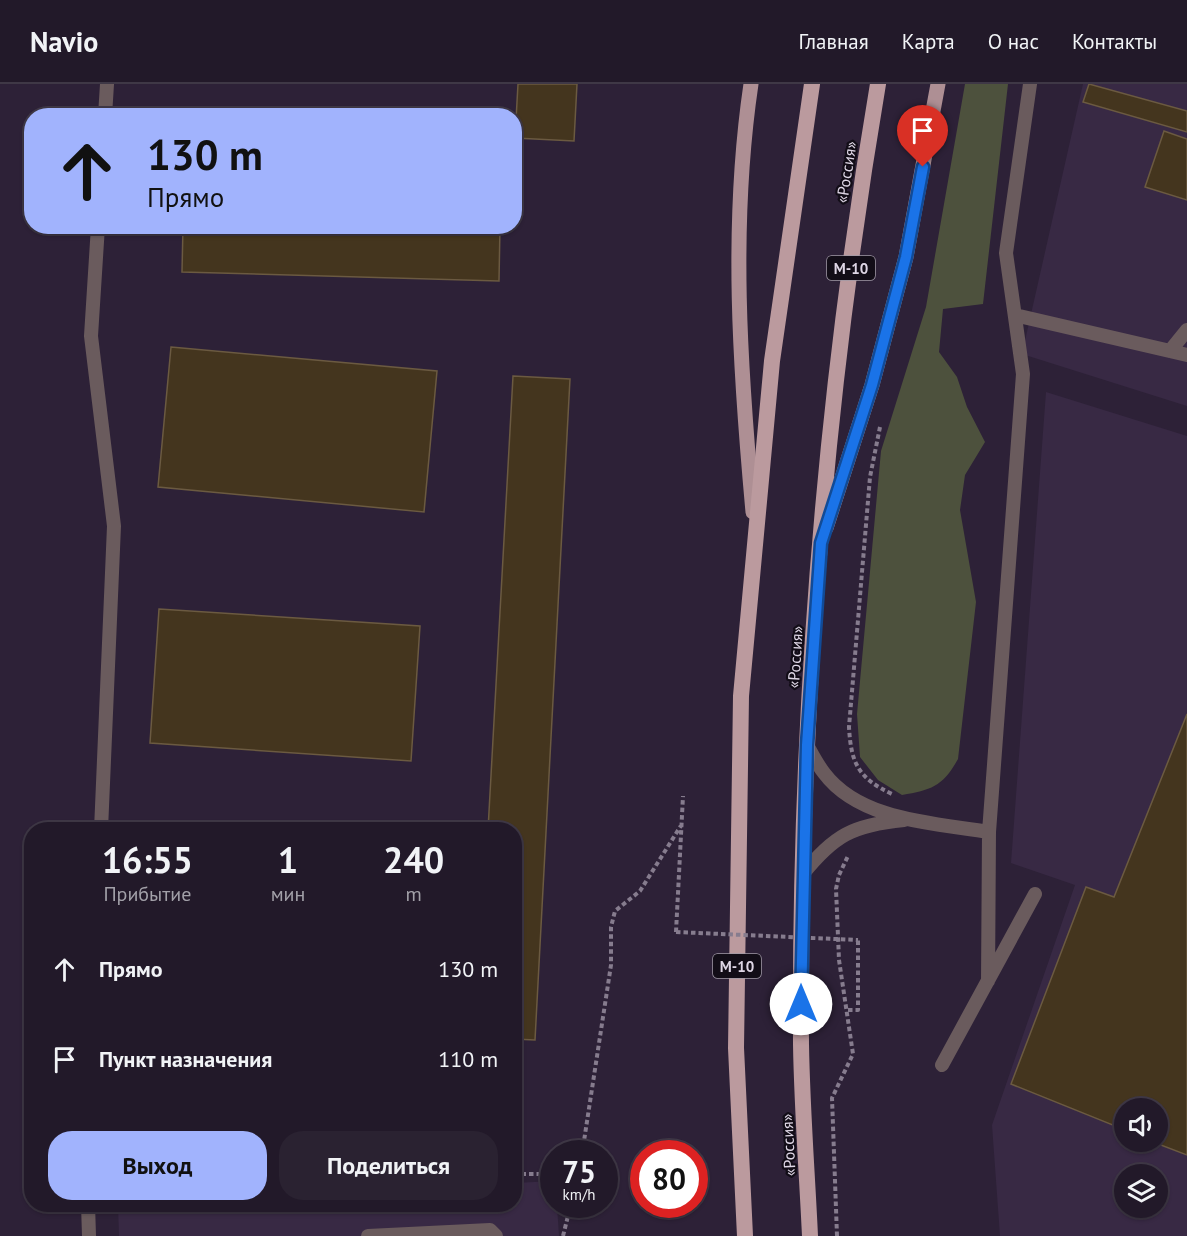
<!DOCTYPE html>
<html lang="ru">
<meta charset="utf-8">
<style>
:root{--surface:#221929;--page:#2a2231;--text:#f1f3f6;--muted:#a2a0a8;--line:#3f3846;--accent:#a1b3fd}
body{margin:0;font-family:"PT Sans",sans-serif;background:var(--page);color:var(--text);height:100vh;display:flex;flex-direction:column;font-size:22px;white-space:nowrap}
*{box-sizing:border-box;margin:0}
p{font-size:20px;color:var(--muted)}
.icon{flex:none;width:33px;height:33px;fill:none;stroke:currentColor;stroke-width:2;stroke-linecap:round;stroke-linejoin:round}
.map{position:relative;flex:1;overflow:hidden}
.panel{position:absolute;left:24px;top:738px;width:498px;height:390px;display:flex;flex-direction:column;background:var(--surface);border-radius:24px;box-shadow:0 2px 4px #0004,0 0 0 2px var(--line)}
.panel>*{flex:none}
.top-card{position:absolute;left:24px;top:24px;width:498px;height:126px;border-radius:24px;box-shadow:0 2px 4px #0004,0 0 0 2px var(--line);background:#a1b3fd;color:#111;overflow:hidden}
.tools{position:absolute;left:1114px;top:1014px;display:grid;gap:12px}
.tools a{display:grid;place-items:center;width:54px;height:54px;border-radius:50%;background:var(--surface);box-shadow:0 2px 4px #0004,0 0 0 2px var(--line);font-size:30px}
.speed{position:absolute;left:540px;top:1056px;display:flex;gap:12px;font-size:30px;font-weight:700;text-align:center}
.speed>*{display:grid;place-content:center;width:78px;height:78px;border-radius:50%;background:var(--surface);box-shadow:0 2px 4px #0004,0 0 0 2px var(--line);line-height:1}
.speed small{font-size:15px;font-weight:400}
.speed .limit{border:9px solid #d22;background:#fff;color:#111}
.pin{position:absolute;display:grid;place-items:center;width:51px;height:51px;color:#fff;margin:-62px -26px;border-radius:50% 50% 50% 0;rotate:-45deg;box-shadow:0 0 6px #0007}
.pin .icon{rotate:45deg}
.me{position:absolute;width:66px;margin:-33px;rotate:0deg;stroke-linejoin:round;filter:drop-shadow(0 0 4px #0008)}
.turn{display:flex;align-items:center;gap:21px;height:126px;padding:0 24px;font-size:27px}
.turn .icon{width:78px;height:78px;stroke-width:2.5}
.turn b{display:block;font-size:42px;line-height:51px}
.eta{display:flex;justify-content:space-evenly;align-items:center;height:102px;text-align:center}
.eta b{font-size:36px;font-weight:800;line-height:42px}
.button{display:flex;gap:12px;margin-top:auto;padding:12px 24px}
.button a{flex:1;height:69px;border-radius:24px;background:var(--accent);color:#111;font-size:24px;font-weight:800;line-height:69px;text-align:center}
.button a+a{background:var(--page);color:var(--text)}
ul{padding:0;list-style:none}
li{display:flex;align-items:center;gap:18px;height:90px;padding:0 24px}
li div{flex:1}
li b{display:block;font-size:22px}
li em{font-style:normal}
header{display:flex;align-items:center;gap:36px;box-sizing:border-box;height:84px;padding:0 30px;background:var(--surface);border-bottom:2px solid var(--line)}
header strong{font-size:28px}
nav{display:flex;gap:33px;margin-inline-start:auto;font-size:21px}
.map>svg:first-child{display:block}
.built{fill:#382944;fill-rule:evenodd}
.green{fill:#4d513d}
.building{fill:#44351e;stroke:#6b5a41;stroke-width:1.5}
.lines{fill:none;stroke-linecap:round;stroke-linejoin:round}
.path{stroke:#867c8e;stroke-width:4;stroke-dasharray:4.5 3;stroke-linecap:butt}
.service{stroke:#6a5b5d;stroke-width:14}
.primary{stroke:#ae8f94;stroke-width:15}
.trunk{stroke:#bb9a9e;stroke-width:16}
.path-bridge{stroke:#867c8e;stroke-width:4;stroke-dasharray:4.5 3;stroke-linecap:butt}
.route-casing{stroke:#114b97;stroke-width:15}
.route{stroke:#1a73e8;stroke-width:10}
.labels{text-anchor:middle;dominant-baseline:central;stroke-width:4.5;stroke-linejoin:round;paint-order:stroke}
.shield{fill:#120d17;stroke:#a19aa7;stroke-width:1.5}
.shield-label{font-size:15px;font-weight:bold;fill:#ded6e5}
.street-label{font-size:16px;fill:#ded6e5;stroke:#120d17}
</style>
<header>
<strong>Navio</strong>
<nav><a>Главная</a><a>Карта</a><a>О нас</a><a>Контакты</a></nav>
</header>
<div class="map">
<svg width="1187" height="1152" viewBox="0 0 1187 1152">
<rect width="100%" height="100%" fill="#2d2137"/>
<path class="built" d="M1083 0H1187V322L1022 270Z
M1046 308 1187 352V1152H1000L992 1041 1075 801 1011 779ZM1125 1024H1158V1058H1125ZM1125 1090H1158V1124H1125Z
M553 1097 554 1120 557 1121 559 1152H119L118 1121 514 1120 515 1099Z"/>
<path class="green" d="M965 0H1008L983 220 943 225 939 268 957 293 967 323 985 358 965 391 960 426 976 518 958 675C943 702 932 706 902 711L878 696 860 673 857 630 881 367 926 223Z"/>
<path class="building" d="M518 0H577L574 57 515 54Z
M1089 0 1187 27V48L1083 18Z
M1164 47 1187 55V116L1145 103Z
M183 142H500L499 197 182 188Z
M171 263 437 287 424 428 158 403Z
M513 292 570 295 535 956 514 955V746H488Z
M159 525 420 542 411 677 150 659Z
M1187 630V1071L1153 1058H1158V1024H1125V1046L1011 1000 1086 803 1114 813Z"/>
<g class="lines">
<path class="path" d="M880 343 870 393 849 643C851 679 858 694 892 710
M676 848 683 712
M848 926H858V856
M582 1070 611 881V843L615 827 640 807 682 740
M514 1090H554
M563 1152 571 1120
M837 1152 832 1014 853 970 839 876 836 805 839 791 848 772"/>
<path class="service" d="M105 32 107 0
M98 142 91 252 114 442 101 746
M1015 231 1187 271
M1170 267 1187 246
M807 661C812 670 817 680 824 689 860 737 935 739 989 748
M802 791C834 751 853 741 904 736
M988 897 989 748 1023 290 1006 169 1030 0
M942 981 1035 810
M88 1120 89 1152
M368 1152 490 1146 496 1152"/>
<path class="primary" d="M751 0C730 142 740 285 753 428
M826 444 872 301 906 173 938 0"/>
<path class="trunk" d="M745 1152 736 964 741 612 772 277 812 0
M810 1152C807 1088 802 1024 801 960 799 639 824 317 878 0"/>
<path class="path-bridge" d="M676 848 858 856"/>
</g>
<g class="lines">
<defs>
<path id="route" d="M801 920 807 661 821 459 872 301 906 173 923 83"/>
</defs>
<use href="#route" class="route-casing"/>
<use href="#route" class="route"/>
</g>
<g class="labels">
<g class="shield">
<rect x="827" y="172" width="48" height="24" rx="4.5"/>
<rect x="713" y="870" width="48" height="24" rx="4.5"/>
</g>
<g class="shield-label">
<text x="851" y="184">М-10</text>
<text x="737" y="882">М-10</text>
</g>
<g class="street-label">
<text transform="translate(846 88) rotate(-81)">«Россия»</text>
<text transform="translate(795 573) rotate(-86)">«Россия»</text>
<text transform="translate(788 1061) rotate(-93)">«Россия»</text>
</g>
</g>
</svg>
<div class="tools">
<a><svg class="icon" aria-label="sound" viewBox="0 0 24 24"><path d="M4 9h4l5-4v14l-5-4H4zM17 9q2 3 0 6"/></svg></a>
<a><svg class="icon" aria-label="layers" viewBox="0 0 24 24"><path d="M12 4l9 5-9 5-9-5zM3 14l9 5 9-5"/></svg></a>
</div>
<div class="speed"><div>75<small>km/h</small></div><div class="limit">80</div></div>
<div class="pin" style="left:923px;top:83px;background:#d93025"><svg class="icon" aria-label="arrive" viewBox="0 0 24 24"><path d="M6 21V4h12l-3 4 3 4H6"/></svg></div>
<svg class="me" style="left:801px;top:920px" viewBox="-20 -20 40 40"><circle r="19" fill="#fff"/><path d="M0-13L10 11 0 6-10 11z" fill="#1a73e8"/></svg>
<div class="top-card">
<div class="turn"><svg class="icon" aria-label="ahead" viewBox="0 0 24 24"><path d="M12 20V5M6 11l6-6 6 6"/></svg><div><b>130 m</b>Прямо</div></div>
</div>
<section class="panel">
<div class="eta">
<div><b>16:55</b><p>Прибытие</p></div>
<div><b>1</b><p>мин</p></div>
<div><b>240</b><p>m</p></div>
</div>
<ul>
<li><svg class="icon" aria-label="ahead" viewBox="0 0 24 24"><path d="M12 20V5M6 11l6-6 6 6"/></svg><div><b>Прямо</b></div><em>130 m</em></li>
<li><svg class="icon" aria-label="arrive" viewBox="0 0 24 24"><path d="M6 21V4h12l-3 4 3 4H6"/></svg><div><b>Пункт назначения</b></div><em>110 m</em></li>
</ul>
<div class="button"><a>Выход</a><a>Поделиться</a></div>
</section>
</div>
